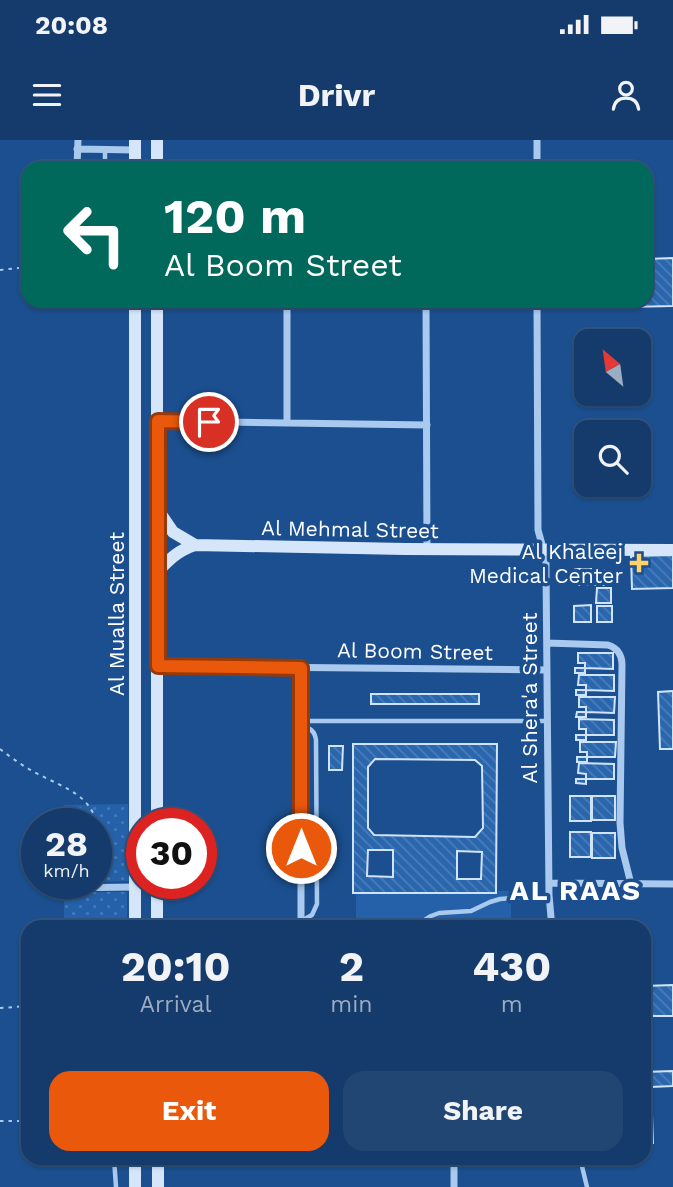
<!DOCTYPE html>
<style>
:root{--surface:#143b6b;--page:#214673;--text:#f1f3f6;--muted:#9dadc1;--line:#33557e;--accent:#ea580c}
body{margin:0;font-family:"Work Sans",sans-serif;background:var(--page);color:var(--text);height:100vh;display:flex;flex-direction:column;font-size:26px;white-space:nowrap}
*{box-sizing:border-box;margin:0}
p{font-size:23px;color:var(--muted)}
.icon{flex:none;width:38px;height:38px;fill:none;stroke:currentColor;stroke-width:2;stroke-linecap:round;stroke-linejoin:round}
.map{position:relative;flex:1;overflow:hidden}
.panel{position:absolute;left:21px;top:780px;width:630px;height:245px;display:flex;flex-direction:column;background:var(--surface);border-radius:21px;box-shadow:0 2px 5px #0004,0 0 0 2px var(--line)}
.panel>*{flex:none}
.banner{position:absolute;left:21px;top:21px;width:632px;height:147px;border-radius:21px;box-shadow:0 2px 5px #0004,0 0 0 2px var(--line);background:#00695c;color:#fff;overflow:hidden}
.needle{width:46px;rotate:331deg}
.tools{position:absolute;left:574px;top:189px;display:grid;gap:14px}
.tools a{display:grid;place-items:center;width:77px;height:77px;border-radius:14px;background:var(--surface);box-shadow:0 2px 5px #0004,0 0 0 2px var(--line);font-size:35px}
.speed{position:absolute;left:21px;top:668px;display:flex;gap:14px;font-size:35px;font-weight:700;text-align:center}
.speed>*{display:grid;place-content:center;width:91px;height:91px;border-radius:50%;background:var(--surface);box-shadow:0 2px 5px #0004,0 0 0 2px var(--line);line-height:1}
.speed small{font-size:18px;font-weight:400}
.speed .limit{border:10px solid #d22;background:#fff;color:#111}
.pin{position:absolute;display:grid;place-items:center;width:60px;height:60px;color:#fff;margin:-30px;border:4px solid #fff;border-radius:50%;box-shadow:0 2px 7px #0007}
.me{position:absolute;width:77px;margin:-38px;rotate:0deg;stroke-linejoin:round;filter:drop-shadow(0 0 5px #0008)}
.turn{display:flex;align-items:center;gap:24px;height:147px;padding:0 28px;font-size:32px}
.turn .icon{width:91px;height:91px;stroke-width:2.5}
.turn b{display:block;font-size:49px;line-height:60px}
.eta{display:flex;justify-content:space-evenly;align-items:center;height:119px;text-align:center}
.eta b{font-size:42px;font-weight:700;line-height:49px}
.action{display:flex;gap:14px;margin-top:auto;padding:14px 28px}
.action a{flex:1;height:80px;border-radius:21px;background:var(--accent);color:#fff;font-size:28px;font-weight:700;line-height:80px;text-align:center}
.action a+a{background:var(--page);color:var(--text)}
.status{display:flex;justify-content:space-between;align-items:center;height:49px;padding:0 35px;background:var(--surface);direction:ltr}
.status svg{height:19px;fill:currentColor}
header{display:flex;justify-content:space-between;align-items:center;height:91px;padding:0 28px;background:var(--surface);font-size:32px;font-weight:700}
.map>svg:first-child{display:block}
.grass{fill:url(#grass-dots)}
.garden{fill:#2461a8}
.building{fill:url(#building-back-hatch);stroke:#cfe3fa;stroke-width:2;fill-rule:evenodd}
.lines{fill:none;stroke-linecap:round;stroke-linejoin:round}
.path{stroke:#a9c9ee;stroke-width:2;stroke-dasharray:3.5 5;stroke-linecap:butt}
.lane{stroke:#a9c9ee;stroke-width:4.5}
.street{stroke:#a9c9ee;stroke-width:7}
.secondary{stroke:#d6e6fa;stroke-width:12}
.route-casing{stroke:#983908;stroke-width:18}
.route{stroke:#ea580c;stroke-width:12}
.poi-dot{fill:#ffd166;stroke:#1b4f8f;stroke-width:2.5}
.labels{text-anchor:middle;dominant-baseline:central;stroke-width:7;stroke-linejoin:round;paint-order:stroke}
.street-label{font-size:21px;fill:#fff;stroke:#1b4f8f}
.poi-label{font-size:21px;fill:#fff;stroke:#1b4f8f;text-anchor:end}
.district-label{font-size:28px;font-weight:bold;letter-spacing:2px;fill:#fff;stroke:#1b4f8f}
</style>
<div class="status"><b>20:08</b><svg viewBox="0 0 49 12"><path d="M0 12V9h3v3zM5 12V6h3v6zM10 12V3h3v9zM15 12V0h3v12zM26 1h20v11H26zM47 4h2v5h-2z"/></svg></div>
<header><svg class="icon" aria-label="menu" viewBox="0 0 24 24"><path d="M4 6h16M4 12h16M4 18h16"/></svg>Drivr<svg class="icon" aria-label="person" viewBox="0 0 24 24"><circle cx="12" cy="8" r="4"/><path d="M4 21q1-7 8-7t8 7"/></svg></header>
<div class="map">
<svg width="673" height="1047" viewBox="0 0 673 1047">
<defs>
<pattern id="grass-dots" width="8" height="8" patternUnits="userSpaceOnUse" patternTransform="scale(1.75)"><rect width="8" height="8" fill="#2461a8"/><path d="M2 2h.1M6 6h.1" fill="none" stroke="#4579b5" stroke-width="1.8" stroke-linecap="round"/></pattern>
<pattern id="building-back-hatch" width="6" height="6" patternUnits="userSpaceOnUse" patternTransform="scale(1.75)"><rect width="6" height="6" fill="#2a66ad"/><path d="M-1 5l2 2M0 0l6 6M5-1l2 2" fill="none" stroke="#4a7db9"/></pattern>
</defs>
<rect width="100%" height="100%" fill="#1b4f8f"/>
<path class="grass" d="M128 664 129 741 96 742V684H64V665Z
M64 752H127V787H64Z"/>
<path class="garden" d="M356 751H511V787L356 788Z"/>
<path class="building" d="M673 118V166L627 167V161H646V119Z
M673 415V448L632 449 631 416Z
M575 429H591V445H575Z
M595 430H610L611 445H595Z
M597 448H611V463H596Z
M591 465V482H574V466Z
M597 466H612V482H597Z
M578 513H613V529L585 528V523H578Z
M575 528H585V533H575Z
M579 535H614V551L586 550V555H576V550H586V545H578Z
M673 551V609H660L658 552Z
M371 554H479V564H371Z
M579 557H615L614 573 586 572V577H576L577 572H586V567H579Z
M579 579 614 580V595H586V600H576V595H586V589H579Z
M580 602H616L615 617H587V622H577V617H587V612H580Z
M353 604H497L496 753H353ZM375 619 475 620 482 626 483 688 475 697 374 695 368 688V627ZM368 710H393V737L367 736ZM457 711 482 712 481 739H457Z
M329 606H343L342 630H329Z
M579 623 614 624V639H586V644L576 643V639H586V634L578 633Z
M570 656H591V681H570Z
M592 656H615V680H592Z
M570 692H591V717H570Z
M592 693H615V718H592Z
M673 845V876H644V846Z
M673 931V946L651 947 653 1003H644V932Z"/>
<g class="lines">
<path class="path" d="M0 130 28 127
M0 609C13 619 27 629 42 636 65 648 90 655 97 684 101 701 99 722 99 739
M0 868 28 866
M0 981H28"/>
<path class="lane" d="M105 28V10
M301 581H547
M301 587C310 587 315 592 316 600L317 764 312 775 301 781
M301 684H316
M358 788 408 786 420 783 431 776 439 773 471 771 490 762 500 759 549 755
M114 1018 116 1047
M580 1018 587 1047"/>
<path class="street" d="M537 0V28
M77 9 135 10
M77 28 78 0
M287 161V283
M426 161 427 410
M537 161 538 390 546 419V429L549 755 552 788
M158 281 427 285
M547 503 608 505C617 508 622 515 622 525L620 683 622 708 631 744
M158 526 547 530
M301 528V788
M549 743 673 744
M58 748 136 747
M454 1047V1018"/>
<path class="secondary" d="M135 0V28
M157 28V0
M135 161V788
M157 161V684
M158 370 173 392 195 405
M158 431C170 419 177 411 195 405L405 409 673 410
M157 788V744
M135 1047V1018
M158 1047V1018"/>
</g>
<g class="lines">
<defs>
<path id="route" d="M209 282 158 281V526L301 528V708"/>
</defs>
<use href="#route" class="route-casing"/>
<use href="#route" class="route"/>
</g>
<path class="poi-dot" d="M635.5 412.5h7v7h7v7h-7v7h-7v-7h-7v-7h7z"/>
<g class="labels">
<g class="street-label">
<text transform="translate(350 389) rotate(1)">Al Mehmal Street</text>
<text transform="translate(116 474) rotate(-90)">Al Mualla Street</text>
<text transform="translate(415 511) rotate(1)">Al Boom Street</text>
<text transform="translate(529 558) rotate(-90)">Al Shera'a Street</text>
</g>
<g class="poi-label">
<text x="623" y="411">Al Khaleej<tspan x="623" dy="24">Medical Center</tspan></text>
</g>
<g class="district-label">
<text x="576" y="750">AL RAAS</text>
</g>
</g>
</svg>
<div class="tools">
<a><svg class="needle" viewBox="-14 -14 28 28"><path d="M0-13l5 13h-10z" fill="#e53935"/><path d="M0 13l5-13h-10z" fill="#9dadc1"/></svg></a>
<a><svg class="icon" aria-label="search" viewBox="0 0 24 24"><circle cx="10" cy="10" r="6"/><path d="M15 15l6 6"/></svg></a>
</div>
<div class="speed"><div>28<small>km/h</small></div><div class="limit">30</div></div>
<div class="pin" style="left:209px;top:282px;background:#d93025"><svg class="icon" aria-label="arrive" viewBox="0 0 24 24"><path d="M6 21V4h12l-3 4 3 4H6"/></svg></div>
<svg class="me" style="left:301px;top:708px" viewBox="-20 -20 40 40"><circle r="17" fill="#ea580c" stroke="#fff" stroke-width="3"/><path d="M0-11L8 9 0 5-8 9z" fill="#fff"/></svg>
<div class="banner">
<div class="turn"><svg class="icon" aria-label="left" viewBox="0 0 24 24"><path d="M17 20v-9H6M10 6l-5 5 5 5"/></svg><div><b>120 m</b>Al Boom Street</div></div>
</div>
<section class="panel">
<div class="eta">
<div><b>20:10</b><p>Arrival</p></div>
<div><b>2</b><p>min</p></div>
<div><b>430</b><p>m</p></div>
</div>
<div class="action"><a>Exit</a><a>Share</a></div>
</section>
</div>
